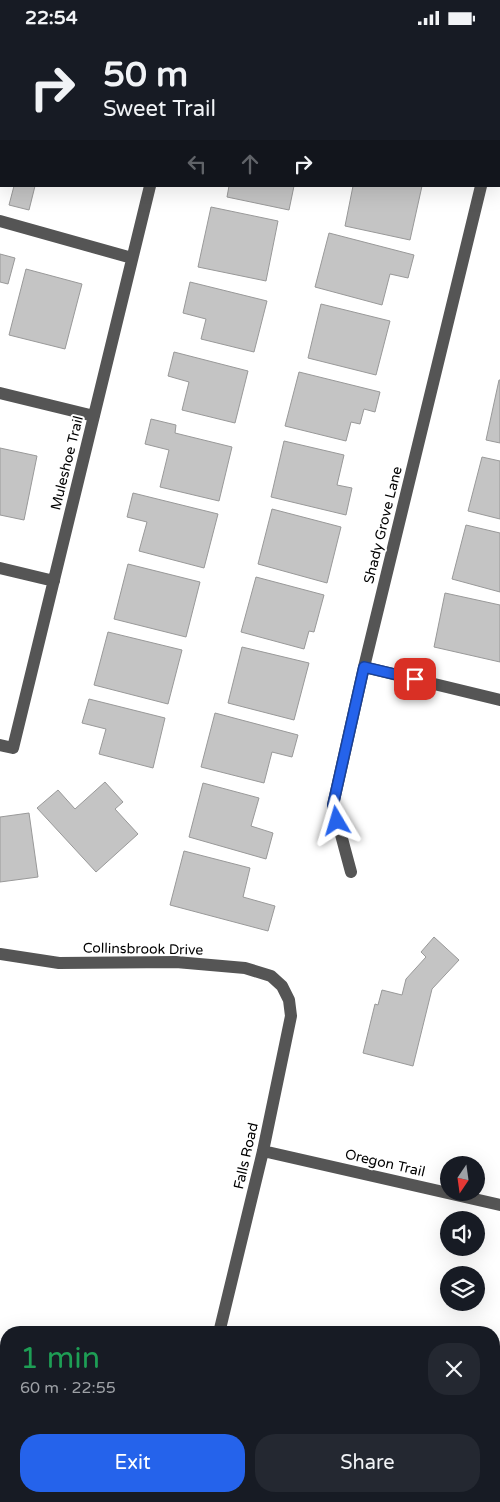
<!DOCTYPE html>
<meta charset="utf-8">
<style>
:root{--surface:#171b24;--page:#242831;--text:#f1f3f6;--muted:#9ea1a6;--accent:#2563eb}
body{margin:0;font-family:"Varela Round",sans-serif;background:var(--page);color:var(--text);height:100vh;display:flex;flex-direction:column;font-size:19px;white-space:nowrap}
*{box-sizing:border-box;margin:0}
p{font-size:16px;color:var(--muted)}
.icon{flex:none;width:28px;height:28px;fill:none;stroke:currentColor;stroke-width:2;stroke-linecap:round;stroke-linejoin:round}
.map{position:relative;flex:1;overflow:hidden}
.panel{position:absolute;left:0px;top:1291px;width:500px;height:176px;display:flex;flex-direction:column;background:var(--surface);border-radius:20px 20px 0 0;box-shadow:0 5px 20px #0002}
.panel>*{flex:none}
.hud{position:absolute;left:0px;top:0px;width:500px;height:152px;box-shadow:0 5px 20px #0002;background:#171b24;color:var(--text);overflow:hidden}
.needle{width:32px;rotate:193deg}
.buttons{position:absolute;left:440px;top:1121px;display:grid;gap:10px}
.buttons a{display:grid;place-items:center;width:45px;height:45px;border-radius:50%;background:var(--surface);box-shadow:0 5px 20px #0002;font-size:25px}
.pin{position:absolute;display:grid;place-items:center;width:42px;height:42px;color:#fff;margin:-21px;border-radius:10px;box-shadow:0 2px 8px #0006}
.me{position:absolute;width:55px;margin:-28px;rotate:353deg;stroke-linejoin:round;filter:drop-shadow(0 0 4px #0008)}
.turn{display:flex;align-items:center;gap:18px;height:105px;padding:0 20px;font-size:22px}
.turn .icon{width:65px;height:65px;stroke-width:2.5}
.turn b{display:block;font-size:35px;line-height:42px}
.lanes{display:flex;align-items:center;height:48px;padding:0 20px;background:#0003;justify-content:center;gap:25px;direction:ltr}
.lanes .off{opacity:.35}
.round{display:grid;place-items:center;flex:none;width:52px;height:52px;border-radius:20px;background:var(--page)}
.overview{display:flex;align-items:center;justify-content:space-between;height:85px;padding:0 20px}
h1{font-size:30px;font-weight:600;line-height:38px;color:#1e9e55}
.primary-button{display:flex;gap:10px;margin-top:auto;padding:10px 20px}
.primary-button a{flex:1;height:58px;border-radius:20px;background:var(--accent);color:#fff;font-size:20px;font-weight:600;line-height:58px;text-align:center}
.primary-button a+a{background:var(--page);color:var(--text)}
.status{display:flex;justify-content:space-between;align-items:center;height:35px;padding:0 25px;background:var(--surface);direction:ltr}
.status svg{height:14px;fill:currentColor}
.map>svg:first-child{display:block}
.building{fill:#c4c4c4;stroke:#999}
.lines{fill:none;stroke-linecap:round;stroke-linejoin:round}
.minor{stroke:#555;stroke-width:12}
.route-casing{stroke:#184099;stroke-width:12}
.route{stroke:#2563eb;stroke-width:9}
.labels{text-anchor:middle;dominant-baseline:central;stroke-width:4;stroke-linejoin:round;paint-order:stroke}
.street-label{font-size:14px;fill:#000;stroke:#fff}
</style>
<div class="status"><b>22:54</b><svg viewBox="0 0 49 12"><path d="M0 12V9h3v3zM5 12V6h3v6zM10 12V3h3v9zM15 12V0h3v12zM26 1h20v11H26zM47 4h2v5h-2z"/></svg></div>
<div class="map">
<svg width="500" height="1467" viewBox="0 0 500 1467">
<rect width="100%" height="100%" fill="#fff"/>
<path class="building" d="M343 0H401L342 1Z
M415 0H473L415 1Z
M0 55H1V140H0Z
M14 151H35L29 175 9 170Z
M229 151H294L289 175 227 162Z
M353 151H422L410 205 345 191Z
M211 172 278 186 266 246 198 232Z
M329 198 414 220 408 243 390 239 382 270 315 252Z
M0 219 15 223 8 249 0 247Z
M26 234 82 249 65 314 9 300Z
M190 247 267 266 254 317 201 304 206 284 183 278Z
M321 269 390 286 376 340 308 323Z
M174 317 248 336 235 388 182 375 189 347 168 341Z
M299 337 380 357 375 377 364 374 360 389 351 387 346 406 285 391Z
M499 345H500V408L486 405Z
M151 384 176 390 175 398 232 412 219 466 160 452 169 415 145 409Z
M284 406 344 420 337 450 352 453 346 480 271 462Z
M0 413 37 421 24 485 0 480Z
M482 422 500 426V484L468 476Z
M133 458 218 479 204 533 139 516 147 487 127 482Z
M272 474 341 492 327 548 258 529Z
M466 490 500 498V557L452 544Z
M128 529 200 547 186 602 114 584Z
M256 542 324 560 314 597 309 596 304 614 241 597Z
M445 558 500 570V627L434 612Z
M108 597 182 615 168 669 94 650Z
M242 612 309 628 294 685 228 668Z
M89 664 165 683 153 733 99 719 106 694 82 688Z
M215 678 298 700 292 722 272 717 264 748 201 732Z
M105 747 123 767 115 774 138 799 96 837 37 773 58 755 75 774Z
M203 748 259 763 251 791 273 798 266 824 189 802Z
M29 778 38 842 0 847V782Z
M184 816 250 833 243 862 275 871 268 896 170 870Z
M434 902 459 925 432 954 413 1031 363 1018 375 969 378 970 382 955 402 960 406 944 426 922 421 917Z"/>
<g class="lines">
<path class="minor" d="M0 1H1
M499 77 500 72
M0 186 132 223
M0 358 94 381
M0 533 54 546
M364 632 500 665
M0 710 13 713 150 151
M351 837 333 770 364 632 481 151
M0 919 59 928 176 927 245 933 271 941 282 951 289 965 291 981 263 1116 219 1298
M263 1116 500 1170
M147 1467 188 1461"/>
</g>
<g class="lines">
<defs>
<path id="route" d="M337 786 333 770 364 632 415 644"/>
</defs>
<use href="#route" class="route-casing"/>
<use href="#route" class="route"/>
</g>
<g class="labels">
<g class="street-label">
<text transform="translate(67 428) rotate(-76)">Muleshoe Trail</text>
<text transform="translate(383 490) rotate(-76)">Shady Grove Lane</text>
<text transform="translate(143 914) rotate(1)">Collinsbrook Drive</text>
<text transform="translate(246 1121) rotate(-77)">Falls Road</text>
<text transform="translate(385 1128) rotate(13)">Oregon Trail</text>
</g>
</g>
</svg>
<div class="buttons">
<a><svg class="needle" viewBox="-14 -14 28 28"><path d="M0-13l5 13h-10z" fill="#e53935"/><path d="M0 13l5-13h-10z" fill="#9ea1a6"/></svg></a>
<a><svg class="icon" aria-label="sound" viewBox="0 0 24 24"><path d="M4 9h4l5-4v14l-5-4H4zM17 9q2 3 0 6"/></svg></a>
<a><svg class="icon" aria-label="layers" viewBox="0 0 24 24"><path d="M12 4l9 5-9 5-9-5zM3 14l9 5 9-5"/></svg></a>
</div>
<div class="pin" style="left:415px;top:644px;background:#d93025"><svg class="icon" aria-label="arrive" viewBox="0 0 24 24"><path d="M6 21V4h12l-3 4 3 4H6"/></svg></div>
<svg class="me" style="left:337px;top:786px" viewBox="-20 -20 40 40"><path d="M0-17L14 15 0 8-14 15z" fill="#2563eb" stroke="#fff" stroke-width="4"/></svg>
<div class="hud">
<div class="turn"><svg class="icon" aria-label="right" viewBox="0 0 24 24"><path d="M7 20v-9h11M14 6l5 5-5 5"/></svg><div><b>50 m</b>Sweet Trail</div></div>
<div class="lanes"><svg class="icon off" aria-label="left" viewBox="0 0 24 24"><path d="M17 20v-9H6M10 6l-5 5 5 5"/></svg><svg class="icon off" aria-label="ahead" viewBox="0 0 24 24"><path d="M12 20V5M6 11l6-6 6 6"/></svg><svg class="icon" aria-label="right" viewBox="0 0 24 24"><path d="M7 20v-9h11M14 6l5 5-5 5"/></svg></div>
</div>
<section class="panel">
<div class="overview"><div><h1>1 min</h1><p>60 m · 22:55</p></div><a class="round"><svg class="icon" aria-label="close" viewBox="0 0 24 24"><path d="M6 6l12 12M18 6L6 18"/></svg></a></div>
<div class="primary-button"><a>Exit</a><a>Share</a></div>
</section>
</div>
